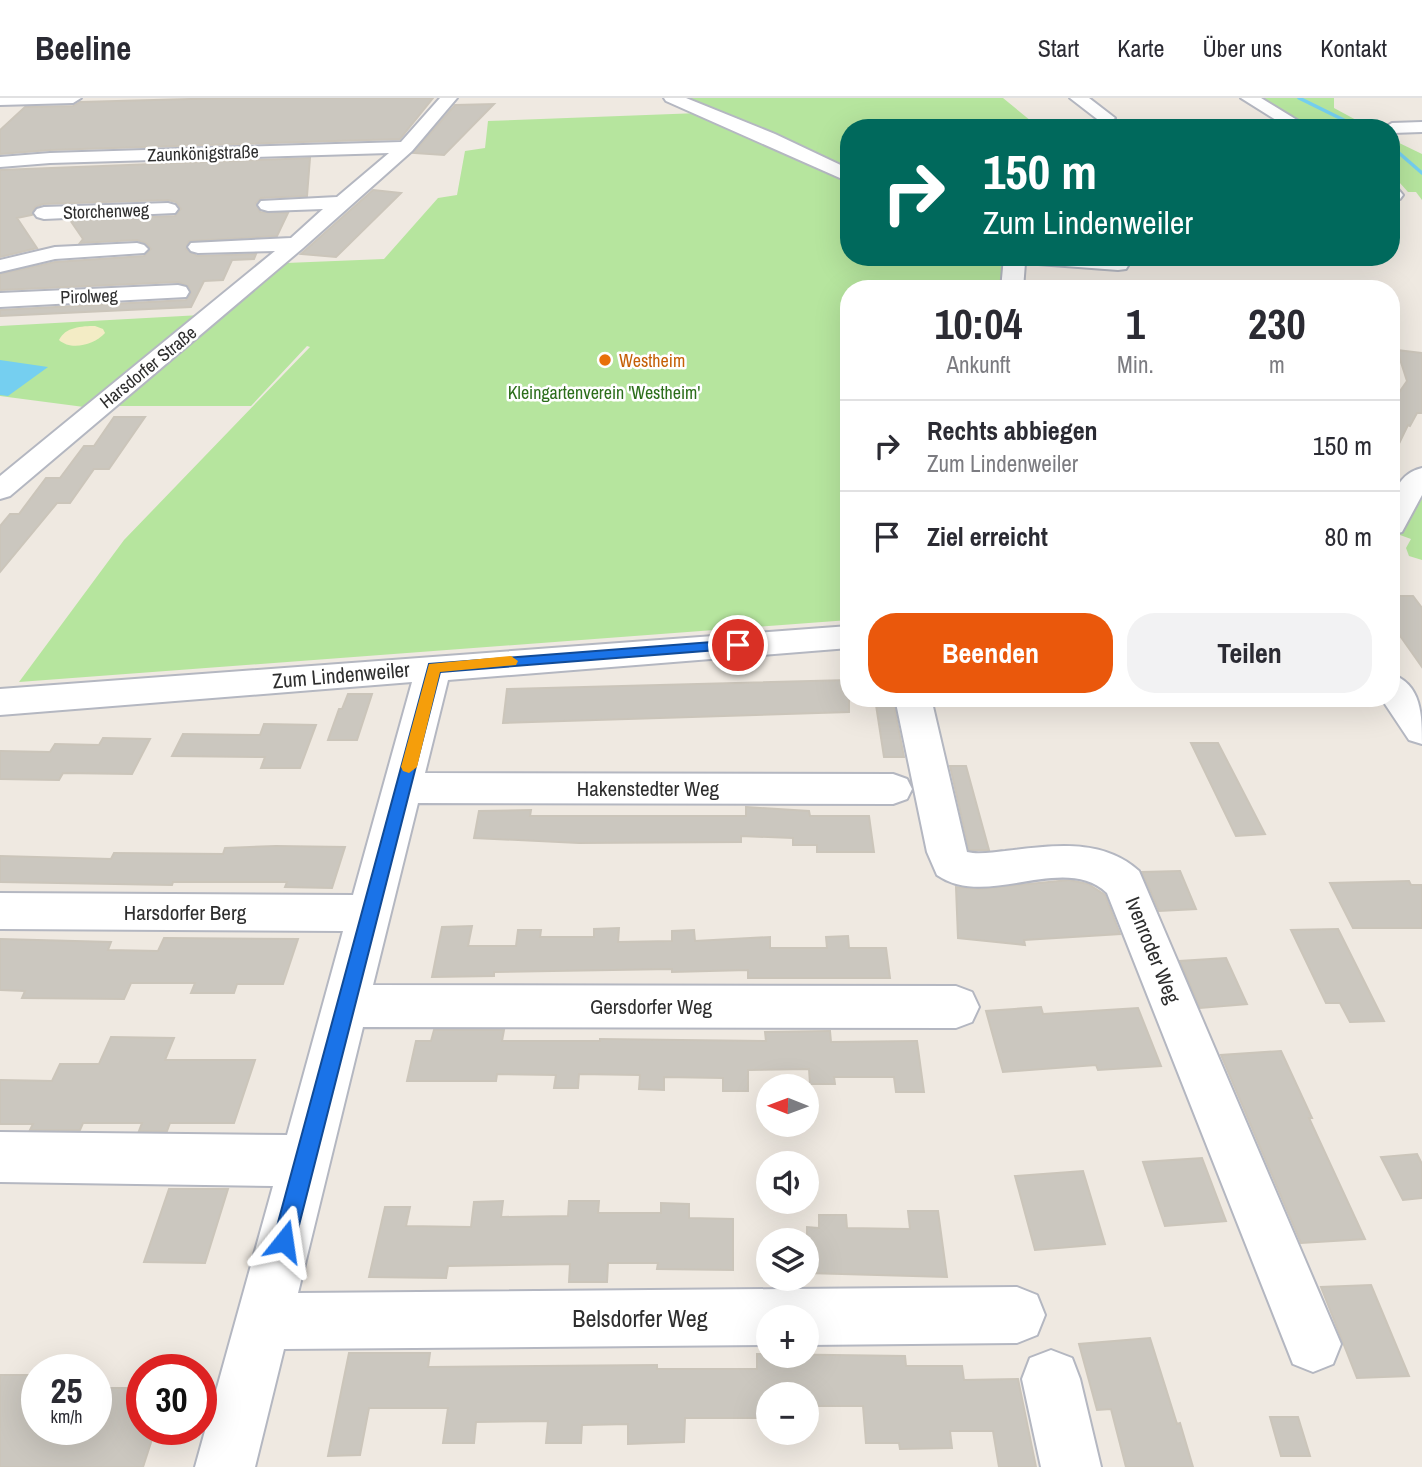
<!DOCTYPE html>
<html lang="de">
<meta charset="utf-8">
<style>
:root{--surface:#fff;--page:#f2f2f3;--text:#2b2b33;--muted:#7c7c81;--line:#e1e1e2;--accent:#ea580c}
body{margin:0;font-family:"Archivo Narrow",sans-serif;background:var(--page);color:var(--text);height:100vh;display:flex;flex-direction:column;font-size:26px;white-space:nowrap}
*{box-sizing:border-box;margin:0}
p{font-size:23px;color:var(--muted)}
.icon{flex:none;width:38px;height:38px;fill:none;stroke:currentColor;stroke-width:2;stroke-linecap:round;stroke-linejoin:round}
.map{position:relative;flex:1;overflow:hidden}
.side{position:absolute;left:840px;top:182px;width:560px;height:427px;display:flex;flex-direction:column;background:var(--surface);border-radius:28px;box-shadow:0 7px 28px #0002}
.side>*{flex:none}
.hud{position:absolute;left:840px;top:21px;width:560px;height:147px;border-radius:28px;box-shadow:0 7px 28px #0002;background:#00695c;color:#fff;overflow:hidden}
.needle{width:46px;rotate:271deg}
.tools{position:absolute;left:756px;top:976px;display:grid;gap:14px}
.tools a{display:grid;place-items:center;width:63px;height:63px;border-radius:50%;background:var(--surface);box-shadow:0 7px 28px #0002;font-size:35px}
.speed{position:absolute;left:21px;top:1256px;display:flex;gap:14px;font-size:35px;font-weight:700;text-align:center}
.speed>*{display:grid;place-content:center;width:91px;height:91px;border-radius:50%;background:var(--surface);box-shadow:0 7px 28px #0002;line-height:1}
.speed small{font-size:18px;font-weight:400}
.speed .limit{border:10px solid #d22;background:#fff;color:#111}
.pin{position:absolute;display:grid;place-items:center;width:60px;height:60px;color:#fff;margin:-30px;border:4px solid #fff;border-radius:50%;box-shadow:0 2px 7px #0007}
.me{position:absolute;width:77px;margin:-38px;rotate:15deg;stroke-linejoin:round;filter:drop-shadow(0 0 5px #0008)}
.turn{display:flex;align-items:center;gap:24px;height:147px;padding:0 28px;font-size:32px}
.turn .icon{width:91px;height:91px;stroke-width:2.5}
.turn b{display:block;font-size:49px;line-height:60px}
.eta{display:flex;justify-content:space-evenly;align-items:center;height:119px;text-align:center}
.eta b{font-size:42px;font-weight:700;line-height:49px}
.cta{display:flex;gap:14px;margin-top:auto;padding:14px 28px}
.cta a{flex:1;height:80px;border-radius:28px;background:var(--accent);color:#fff;font-size:28px;font-weight:700;line-height:80px;text-align:center}
.cta a+a{background:var(--page);color:var(--text)}
ul{padding:0;list-style:none}
li{display:flex;align-items:center;gap:21px;height:91px;padding:0 28px;border-top:2px solid var(--line)}
li div{flex:1}
li b{display:block;font-size:26px}
li em{font-style:normal}
header{display:flex;align-items:center;gap:42px;box-sizing:border-box;height:98px;padding:0 35px;background:var(--surface);border-bottom:2px solid var(--line)}
header strong{font-size:33px}
nav{display:flex;gap:38px;margin-inline-start:auto;font-size:24px}
.map>svg:first-child{display:block}
.green{fill:#b6e59e}
.sand{fill:#f3ecc5}
.water{fill:#75cff0}
.lines{fill:none;stroke-linecap:round;stroke-linejoin:round}
.stream{stroke:#75cff0;stroke-width:3.5}
.building{fill:#cbc7bf;stroke:#cbc5ba;stroke-width:2}
.minor-casing{stroke:#b4b7c1;stroke-width:4}
.minor{fill:#fff;fill-rule:evenodd}
.route{fill:#1a73e8;stroke:#114b97;stroke-width:2}
.slow{fill:#f59e0b}
.food-dot{fill:#e8710a;stroke:#fff;stroke-width:2.5}
.labels{text-anchor:middle;dominant-baseline:central;stroke-width:5;stroke-linejoin:round;paint-order:stroke}
.far-street-label{font-size:18px;fill:#2e2e2e;stroke:#fff}
.far-food-label{font-size:18px;fill:#c56008;stroke:#fff;text-anchor:start}
.far-park-label{font-size:18px;fill:#2c6e1b;stroke:#fff}
.street-label{font-size:21px;fill:#2e2e2e;stroke:#fff}
.near-street-label{font-size:24px;fill:#2e2e2e;stroke:#fff}
</style>
<header>
<strong>Beeline</strong>
<nav><a>Start</a><a>Karte</a><a>Über uns</a><a>Kontakt</a></nav>
</header>
<div class="map">
<svg width="1422" height="1369" viewBox="0 0 1422 1369">
<rect width="100%" height="100%" fill="#efe9e1"/>
<path class="green" d="M679 0H1003L1031 23V30H849V74Z
M1254 0H1334V10L1371 30H1306Z
M699 15 849 83V159H1004L1003 191H849V522L19 584 124 442 310 249 307 248 251 308H113L286 165 384 161 438 100 457 97 465 53 485 50 488 23Z
M1391 41 1422 56V102L1416 94H1408L1391 75Z
M201 217 84 309 0 298V228Z
M1422 401V462L1409 458 1406 450 1411 441 1400 437Z"/>
<path class="sand" d="M95 228 103 231 105 235C94 247 71 253 59 242 65 229 82 228 95 228Z"/>
<path class="water" d="M0 262 48 269 8 298 0 297Z"/>
<g class="lines">
<path class="stream" d="M1299 0 1360 30
M1391 48 1422 75"/>
</g>
<path class="building" d="M227 0H433L400 41 50 52 0 56V32L25 9 73 8 80 4Z
M494 6 444 57 413 55 455 7Z
M310 60 307 98 261 100 256 105 260 114 288 115 277 138 189 143 186 151 197 158 256 156 254 161 232 162 223 182 204 183 191 209 0 218V212L186 202 191 195 188 188 178 184 0 192V176L55 164 144 158 151 151 146 145 137 142 80 145 83 141 70 122 175 118 181 111 176 104 168 102 43 106 35 109 32 117 17 120 37 150 0 159V72Z
M373 92 401 95 336 159 301 156Z
M1397 252 1422 255V315H1417L1410 328 1408 327 1391 362V306L1407 283Z
M114 319H145L109 371H94L70 405H57L0 474V428L10 416H19L46 380H60L84 348H94Z
M1391 498H1413L1422 510V569L1391 525Z
M849 582V614L503 625 507 591Z
M348 596H372L357 642H328L339 611H342Z
M876 607H894L904 659H884Z
M264 626 316 627 300 670H261L265 659 172 658 183 636 260 637Z
M103 640 150 641 132 676 63 675 59 682 0 681V653L50 654 55 646 99 647Z
M1191 645H1218L1265 736 1236 738Z
M950 668H966L989 752H969Z
M746 709 809 713 810 718H869L874 754H817V747H793V740L741 738V744L579 745 474 740 479 713 531 712 530 718H746Z
M276 748 345 749 332 790 285 789 287 784H173L172 787 0 784V758L111 761 114 755 223 756 225 750Z
M1180 773 1196 811 1159 813 1142 774Z
M1069 782 1088 786 1105 797 1120 836 1024 842 1025 847 958 840 956 789 979 791Z
M1409 783 1411 787H1422V830H1353L1330 785Z
M472 828 468 848H516L518 832H541L540 839H594V831L619 830 618 844 672 843V833L694 832 695 843 770 839V850H827L826 839 848 838 849 850H886L890 880H748V872L672 874V871L494 874V878L432 879 442 829Z
M1338 831 1384 923 1350 924 1340 905H1326L1291 832Z
M164 840 298 841 283 886H237L234 895H191L195 885H131L124 901 22 900 25 893 0 892V841L111 844 108 852 158 853Z
M1226 860 1247 906 1200 910 1180 863Z
M1041 909 1043 916 1138 910 1161 968 1098 972 1096 967 1003 974 986 913Z
M434 932H504L502 943H600V941L766 943 765 934 830 933 831 944 917 943 924 994H896L894 979H834L835 986H810L809 971 748 972V993H723V980L664 979V992L639 991 640 977 579 976 578 990H554L556 977 497 976 496 983H407L416 943H431Z
M111 939 174 940 165 962H255L234 1025H170L167 1033H139L142 1025H83L80 1032H30L33 1026H0V982L52 983 60 966H99Z
M1281 953 1312 1020H1309L1365 1141 1301 1145 1221 957Z
M1417 1056 1422 1066V1100L1403 1102 1381 1059Z
M1202 1060 1226 1123 1165 1128 1143 1064Z
M1083 1073 1105 1146 1035 1152 1015 1078Z
M169 1091H228L205 1165 144 1164Z
M503 1103 501 1119 568 1118 569 1103H599L598 1115H661V1105L689 1106V1120L733 1121V1172L657 1171 658 1165H608L607 1184H569L570 1166 448 1168 446 1180 369 1179 385 1109H410L406 1128 471 1129 474 1104Z
M908 1113H938L947 1179 807 1175V1129L819 1130V1117H846L847 1130 910 1131Z
M1371 1187 1409 1278 1357 1280 1321 1189Z
M1150 1240 1177 1326 1180 1325 1193 1369H1126L1111 1311 1097 1312 1079 1246Z
M349 1255H430L428 1269 657 1267V1271H757V1256L905 1258 906 1268H962L964 1282 1018 1281 1036 1369H999L993 1333H950L952 1350 900 1351 899 1345H866L863 1308H807V1297H768V1320H685L684 1344 655 1345 628 1346V1326L582 1327 581 1345H546L548 1323 476 1324 474 1345H443L448 1310H369L360 1357 328 1358Z
M0 1277H37L27 1308H37V1332H96V1307L102 1290H134L128 1310H142V1332H155L143 1369H0Z
M1270 1319H1298L1310 1358H1281Z"/>
<g class="lines">
<defs>
<path id="minor" d="M0 0H81L73 5 0 7Z
M440 0H457L412 53 303 150 10 398 0 401V378L275 153 198 155 191 153 188 149 191 145 291 140 323 111 268 113 261 111 258 107 261 103 337 99 389 55 50 65 0 69V59L50 55 401 44Z
M664 0H686L775 36 849 71V84L666 3Z
M1070 0H1089L1115 20 1107 25 1101 24Z
M1241 0H1261L1310 30H1289Z
M1422 24V34L1392 35 1391 30H1384L1392 25Z
M1391 89 1398 91 1403 97 1400 101 1391 102Z
M168 105 175 107 178 111 175 115 44 121 37 119 34 115 37 111 44 109Z
M137 145 144 147 148 151 144 155 55 161 0 174V162L55 149Z
M1004 159H1114L1126 161 1129 166 1126 171 1118 172 1025 165 1023 191H1001Z
M178 187 186 189 189 194 186 199 0 209V195Z
M1422 370V397L1402 434 1391 437C1391 410 1390 378 1422 370Z
M849 528V550L448 582 425 675 893 676 907 681 912 691 907 701 893 706 418 705 373 887 956 888 972 894 979 909 972 924 956 930 363 929 298 1195 1017 1189 1037 1197 1045 1217 1037 1237 1017 1245 807 1247V1220H768V1247L284 1251 255 1369H195L273 1088 0 1084V1034L287 1037 343 833 0 831V795L353 797 412 584 0 617V591Z
M1391 576C1422 586 1422 618 1422 646L1409 642 1381 600H1391Z
M895 600H931L967 754C979 757 993 754 1005 753 1051 748 1101 739 1139 773L1341 1246 1333 1266 1313 1274 1293 1266 1107 795C1063 754 987 812 937 777L927 754Z
M1051 1252 1072 1260 1080 1281 1101 1369H1041L1022 1281 1030 1260Z"/>
</defs>
<use href="#minor" class="minor-casing"/>
<use href="#minor" class="minor"/>
</g>
<path class="route" d="M738 542 745 547 743 550 440 574 295 1143 292 1151 284 1154 276 1151 273 1143 429 566Z"/>
<path class="slow" d="M511 558 518 563 516 567 440 574 417 669 409 675 403 673 401 669 429 566Z"/>
<circle class="food-dot" cx="605" cy="262" r="7"/>
<g class="labels">
<g class="far-street-label">
<text transform="translate(203 55) rotate(-2)">Zaunkönigstraße</text>
<text transform="translate(106 113) rotate(-2)">Storchenweg</text>
<text transform="translate(89 198) rotate(-2)">Pirolweg</text>
<text transform="translate(148 269) rotate(-39)">Harsdorfer Straße</text>
</g>
<g class="far-food-label">
<text x="619" y="262">Westheim</text>
</g>
<g class="far-park-label">
<text x="604" y="294">Kleingartenverein 'Westheim'</text>
</g>
<g class="street-label">
<text transform="translate(341 577) rotate(-5)">Zum Lindenweiler</text>
<text x="648" y="690">Hakenstedter Weg</text>
<text x="185" y="814">Harsdorfer Berg</text>
<text transform="translate(1153 852) rotate(68)">Ivenroder Weg</text>
<text x="651" y="908">Gersdorfer Weg</text>
</g>
<g class="near-street-label">
<text x="640" y="1220">Belsdorfer Weg</text>
</g>
</g>
</svg>
<div class="tools">
<a><svg class="needle" viewBox="-14 -14 28 28"><path d="M0-13l5 13h-10z" fill="#e53935"/><path d="M0 13l5-13h-10z" fill="#7c7c81"/></svg></a>
<a><svg class="icon" aria-label="sound" viewBox="0 0 24 24"><path d="M4 9h4l5-4v14l-5-4H4zM17 9q2 3 0 6"/></svg></a>
<a><svg class="icon" aria-label="layers" viewBox="0 0 24 24"><path d="M12 4l9 5-9 5-9-5zM3 14l9 5 9-5"/></svg></a>
<a>+</a>
<a>−</a>
</div>
<div class="speed"><div>25<small>km/h</small></div><div class="limit">30</div></div>
<div class="pin" style="left:738px;top:547px;background:#d93025"><svg class="icon" aria-label="arrive" viewBox="0 0 24 24"><path d="M6 21V4h12l-3 4 3 4H6"/></svg></div>
<svg class="me" style="left:284px;top:1143px" viewBox="-20 -20 40 40"><path d="M0-17L14 15 0 8-14 15z" fill="#1a73e8" stroke="#fff" stroke-width="4"/></svg>
<div class="hud">
<div class="turn"><svg class="icon" aria-label="right" viewBox="0 0 24 24"><path d="M7 20v-9h11M14 6l5 5-5 5"/></svg><div><b>150 m</b>Zum Lindenweiler</div></div>
</div>
<section class="side">
<div class="eta">
<div><b>10:04</b><p>Ankunft</p></div>
<div><b>1</b><p>Min.</p></div>
<div><b>230</b><p>m</p></div>
</div>
<ul>
<li><svg class="icon" aria-label="right" viewBox="0 0 24 24"><path d="M7 20v-9h11M14 6l5 5-5 5"/></svg><div><b>Rechts abbiegen</b><p>Zum Lindenweiler</p></div><em>150 m</em></li>
<li><svg class="icon" aria-label="arrive" viewBox="0 0 24 24"><path d="M6 21V4h12l-3 4 3 4H6"/></svg><div><b>Ziel erreicht</b></div><em>80 m</em></li>
</ul>
<div class="cta"><a>Beenden</a><a>Teilen</a></div>
</section>
</div>
